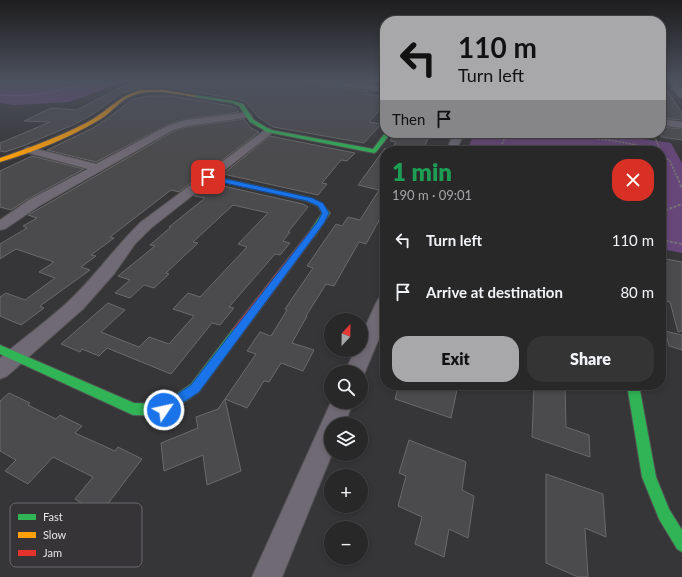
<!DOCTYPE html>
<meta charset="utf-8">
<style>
:root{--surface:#282829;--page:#343435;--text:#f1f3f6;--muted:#a5a6a8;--line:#444446;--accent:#a8a7a9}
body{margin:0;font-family:Lato,sans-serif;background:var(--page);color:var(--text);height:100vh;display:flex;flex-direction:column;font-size:15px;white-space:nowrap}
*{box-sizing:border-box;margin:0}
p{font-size:13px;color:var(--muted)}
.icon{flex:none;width:22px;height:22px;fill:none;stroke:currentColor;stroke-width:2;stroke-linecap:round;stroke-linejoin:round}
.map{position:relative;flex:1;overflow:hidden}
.side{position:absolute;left:380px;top:146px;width:286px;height:244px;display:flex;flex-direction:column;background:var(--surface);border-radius:16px;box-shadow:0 2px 6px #0003,0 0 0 1px var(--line)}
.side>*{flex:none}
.top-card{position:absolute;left:380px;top:16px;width:286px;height:122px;border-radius:16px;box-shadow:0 2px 6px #0003,0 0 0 1px var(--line);background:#a8a7a9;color:#111;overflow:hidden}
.needle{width:26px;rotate:22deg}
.controls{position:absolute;left:324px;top:313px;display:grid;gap:8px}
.controls a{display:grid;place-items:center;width:44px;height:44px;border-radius:50%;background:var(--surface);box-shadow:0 2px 6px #0003,0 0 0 1px var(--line);font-size:20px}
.pin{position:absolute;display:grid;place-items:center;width:34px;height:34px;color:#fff;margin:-17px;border-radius:8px;box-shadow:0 2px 6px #0006}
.me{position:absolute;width:44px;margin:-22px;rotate:56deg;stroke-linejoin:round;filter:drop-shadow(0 0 3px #0008)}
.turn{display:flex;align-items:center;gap:14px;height:84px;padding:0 12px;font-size:18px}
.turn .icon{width:52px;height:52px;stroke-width:2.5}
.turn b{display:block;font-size:28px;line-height:34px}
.then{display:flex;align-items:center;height:38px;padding:0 12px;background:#0003;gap:8px;font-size:15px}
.round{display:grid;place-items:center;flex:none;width:42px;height:42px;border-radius:16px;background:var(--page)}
.head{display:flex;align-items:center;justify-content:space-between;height:68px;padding:0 12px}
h1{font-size:24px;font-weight:800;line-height:30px;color:#1e9e55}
.button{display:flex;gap:8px;margin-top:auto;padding:8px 12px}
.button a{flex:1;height:46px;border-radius:16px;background:var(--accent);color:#111;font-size:16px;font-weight:800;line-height:46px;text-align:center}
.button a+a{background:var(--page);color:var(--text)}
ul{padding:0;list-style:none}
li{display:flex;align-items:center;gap:12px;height:52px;padding:0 12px}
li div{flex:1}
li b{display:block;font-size:15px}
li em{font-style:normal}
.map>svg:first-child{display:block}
.green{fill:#674679}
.forest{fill:#6e4784}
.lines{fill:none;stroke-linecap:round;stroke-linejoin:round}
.stream{fill:#845a9b;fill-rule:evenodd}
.building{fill:#4b4a4c;stroke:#6a696b}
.street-casing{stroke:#525153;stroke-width:2}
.fast-casing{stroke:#525153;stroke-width:2}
.slow-casing{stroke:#525153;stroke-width:2}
.jam-casing{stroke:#525153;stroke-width:2}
.path-far1{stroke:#777278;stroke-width:1.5;stroke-dasharray:2.5 1;stroke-linecap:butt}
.path{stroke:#777278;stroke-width:2;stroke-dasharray:3 1.5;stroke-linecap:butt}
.street{fill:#706a74;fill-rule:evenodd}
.fast{fill:#30b455;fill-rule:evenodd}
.slow{fill:#ff9f0a;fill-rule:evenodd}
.jam{fill:#e5322d;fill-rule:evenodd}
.route{fill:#1a73e8;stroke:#114b97}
.key{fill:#373438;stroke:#6b696c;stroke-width:1}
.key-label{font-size:11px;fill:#e5e4e6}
</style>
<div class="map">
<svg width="682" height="577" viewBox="0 0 682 577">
<rect width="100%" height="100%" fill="#363537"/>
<path class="green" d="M474 133H602L671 143 682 163V253L661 249V151H467Z"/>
<path class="forest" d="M0 80H129L69 102 14 105 0 103Z"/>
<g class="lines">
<path class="stream" d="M88 80H90C64 93 29 98 0 96V94C31 97 59 91 88 80Z"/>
</g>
<path class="building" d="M144 80H260L303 85V83L368 91 364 94 385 97V104L369 122 381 124 364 143 273 127 258 117 246 102 237 99 165 87H147L121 93 95 113 73 125 23 146 5 152 0 151V143L50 122 24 121 51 108 77 110 119 88Z
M331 80H379L374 84Z
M661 81 682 113V120L661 118Z
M148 96H172L196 100 231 106 236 108 239 112 186 119 167 125 96 162 47 150 93 128 108 118 133 99Z
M244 119 251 128 259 132 208 171 202 173 199 177 179 192 171 190 110 237 114 238 91 255 96 256 81 267 90 270 40 306 44 308 21 325 0 316V297L6 293 25 300 55 278 39 272 54 262 16 249 0 259V244L27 228 23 226 37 218 28 215 174 131 187 127Z
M661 127 682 129V140L661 137Z
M395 133H431L424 147 415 146 412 151 393 147 396 142 390 141Z
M270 136 355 153 347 161 341 160 322 183 327 184 318 195 223 174Z
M385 148V218L381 217 366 244 359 242 334 286 326 284 306 316H307L292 343 314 350 303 371 281 363 269 382 264 381 247 408 225 399 241 471 207 485 203 455 164 471 161 443 198 428 196 417 218 409 256 354 247 351 260 332 271 336 287 310 285 309 313 268 307 266 336 224 342 226 348 217 360 220 379 190 358 185Z
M32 156 84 169 28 199 11 210 0 207V171Z
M210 183 303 204 308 207 288 232H290L283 241 290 243 280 255 275 254 229 307 234 308 220 325 212 323 171 374 107 348 99 356 82 349 80 352 61 344 108 303 125 310 101 332 139 347 149 337 169 344 194 316 173 309 188 293 200 297 247 247 238 244 268 213 233 205 193 242 198 243 166 273 169 274 154 288 144 285 130 298 115 293 130 280 118 276 155 246 150 245 171 227H169L205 198 194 196Z
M661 258 682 262V331L678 332 670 302 661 299Z
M665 331 682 335V350L669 346Z
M399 385H458L451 418 395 399Z
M534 385H565L566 427 589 435 590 457 532 437Z
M9 393 30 403 28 405 56 419 60 415 82 426 75 433 115 451 118 447 142 459 100 514 75 499 93 477 53 457 28 484 5 471 16 460 0 451V401Z
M409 440 466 462 462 490 474 496 468 538 449 529 444 557 415 544 422 517 398 506 406 476 399 473Z
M546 474 603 494 606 537 585 528 588 577H578L546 563Z"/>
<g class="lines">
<defs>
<path id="street" d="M299 80H320L385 87V91L303 82Z
M668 80H675L682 89V97H679Z
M247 112 252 115 250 117 187 126 173 130 39 206 5 229 0 230V220L29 200 88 169 25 152 24 150 25 148 29 147 96 164 167 126 186 120Z
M661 119 682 122V128L661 125Z
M269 128 274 131 272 133 151 228 135 244 114 274 83 309 7 376 0 379V358C23 338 49 320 71 299 96 275 116 246 141 222L266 129Z
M454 133H464L456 151H446Z
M385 297V324L365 372 361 379V372H345L355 350H361V336L376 303 379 298Z
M331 402H353L345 424H331L332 454 282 577H252Z"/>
<path id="fast" d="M195 95 233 101 243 104 254 120 271 130 373 149 385 133H391L376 152 374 153 267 132 250 122 239 106 232 103 193 97Z
M208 175 311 198 322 204 330 213 315 236H309L308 234 322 213 318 206 307 201 206 178V176Z
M237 328 241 329 242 332 241 335 199 392 164 416 133 415 0 354V345L134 403 162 404 191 384 233 329Z
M627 385H639L656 477 669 509 682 530V552L677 549 659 519 642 477Z"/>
<path id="slow" d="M142 90H164L197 96 195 97C176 94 153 88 134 95 120 99 112 113 99 120 69 138 34 152 0 162V158C29 148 59 137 86 123 106 113 119 95 142 90Z"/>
<path id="jam" d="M309 232H312L316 234 241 335 237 336 233 335 232 332 233 329Z"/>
</defs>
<use href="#street" class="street-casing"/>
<use href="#fast" class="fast-casing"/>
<use href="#slow" class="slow-casing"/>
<use href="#jam" class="jam-casing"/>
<path class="path-far1" d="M556 133C589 139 623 139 655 151
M653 133 659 147V149L654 150
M500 151 506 133
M661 154 670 161 677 177"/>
<path class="path" d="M677 176 682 189
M661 212 682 204
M661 240 682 244"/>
<use href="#street" class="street"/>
<use href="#fast" class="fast"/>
<use href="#slow" class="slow"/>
<use href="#jam" class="jam"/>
</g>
<linearGradient id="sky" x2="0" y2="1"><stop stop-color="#1e1d1e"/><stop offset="0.5" stop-color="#4c515e"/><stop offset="1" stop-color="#4c515e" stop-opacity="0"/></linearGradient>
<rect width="682" height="160" fill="url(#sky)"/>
<path class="route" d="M208 175 312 198 323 203 329 213 324 223 199 392 164 415 159 414 157 410 159 406 191 385 318 221 322 213 318 206 307 201 206 179V176Z"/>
<rect x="10" y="503" width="132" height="64" rx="6" class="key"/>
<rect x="18" y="514" width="18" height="6" fill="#30b455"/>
<rect x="18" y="532" width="18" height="6" fill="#ff9f0a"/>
<rect x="18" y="550" width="18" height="6" fill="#e5322d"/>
<g class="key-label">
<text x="43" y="521">Fast</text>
<text x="43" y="539">Slow</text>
<text x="43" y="557">Jam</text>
</g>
</svg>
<div class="controls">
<a><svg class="needle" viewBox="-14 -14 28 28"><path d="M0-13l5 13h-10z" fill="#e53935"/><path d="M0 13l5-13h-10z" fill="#a5a6a8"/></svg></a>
<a><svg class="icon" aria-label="search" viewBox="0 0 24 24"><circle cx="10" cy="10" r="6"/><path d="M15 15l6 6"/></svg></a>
<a><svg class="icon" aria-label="layers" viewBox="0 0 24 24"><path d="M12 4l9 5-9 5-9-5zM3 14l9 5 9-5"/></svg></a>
<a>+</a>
<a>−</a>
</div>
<div class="pin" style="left:208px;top:177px;background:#d93025"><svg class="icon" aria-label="arrive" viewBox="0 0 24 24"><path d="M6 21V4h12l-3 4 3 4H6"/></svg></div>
<svg class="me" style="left:164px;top:410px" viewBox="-20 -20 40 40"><circle r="17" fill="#1a73e8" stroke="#fff" stroke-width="3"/><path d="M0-11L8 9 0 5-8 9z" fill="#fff"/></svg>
<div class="top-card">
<div class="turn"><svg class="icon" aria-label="left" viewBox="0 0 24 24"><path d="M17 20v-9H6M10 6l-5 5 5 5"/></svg><div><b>110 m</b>Turn left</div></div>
<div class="then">Then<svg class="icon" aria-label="arrive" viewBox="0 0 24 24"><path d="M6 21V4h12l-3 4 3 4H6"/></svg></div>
</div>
<section class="side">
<div class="head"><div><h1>1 min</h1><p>190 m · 09:01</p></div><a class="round" style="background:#d93025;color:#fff"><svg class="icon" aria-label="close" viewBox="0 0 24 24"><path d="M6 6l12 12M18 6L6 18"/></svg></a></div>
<ul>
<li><svg class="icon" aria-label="left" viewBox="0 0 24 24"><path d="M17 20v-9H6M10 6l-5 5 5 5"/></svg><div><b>Turn left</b></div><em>110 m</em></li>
<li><svg class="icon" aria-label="arrive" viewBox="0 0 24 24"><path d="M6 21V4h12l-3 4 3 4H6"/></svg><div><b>Arrive at destination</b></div><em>80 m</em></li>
</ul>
<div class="button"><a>Exit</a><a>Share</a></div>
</section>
</div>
